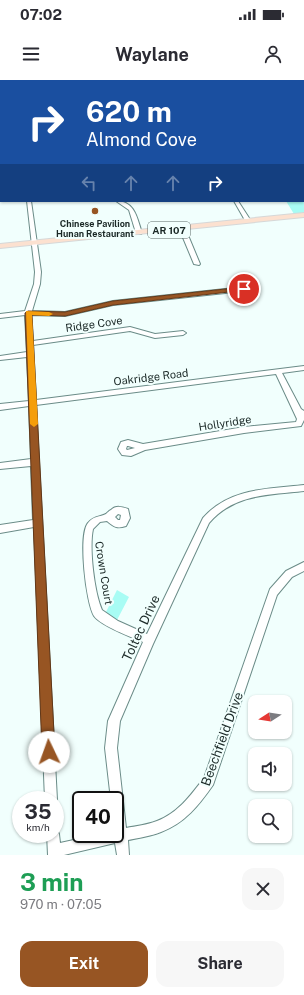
<!DOCTYPE html>
<meta charset="utf-8">
<style>
:root{--surface:#fff;--page:#f7f7f7;--text:#2b2b33;--muted:#7c7c81;--accent:#975523}
body{margin:0;font-family:"Public Sans",sans-serif;background:var(--page);color:var(--text);height:100vh;display:flex;flex-direction:column;font-size:15px;white-space:nowrap}
*{box-sizing:border-box;margin:0}
p{font-size:13px;color:var(--muted)}
.icon{flex:none;width:22px;height:22px;fill:none;stroke:currentColor;stroke-width:2;stroke-linecap:round;stroke-linejoin:round}
.map{position:relative;height:775px;overflow:hidden}
.side{display:flex;flex-direction:column;background:var(--surface);flex:1}
.side>*{flex:none}
.top-card{position:absolute;left:0px;top:0px;width:304px;height:122px;box-shadow:0 1px 3px #0004;background:#1a4fa0;color:#fff;overflow:hidden}
.needle{width:26px;rotate:258deg}
.tools{position:absolute;left:248px;top:615px;display:grid;gap:8px}
.tools a{display:grid;place-items:center;width:44px;height:44px;border-radius:8px;background:var(--surface);box-shadow:0 1px 3px #0004;font-size:20px}
.speed{position:absolute;left:12px;top:711px;display:flex;gap:8px;font-size:20px;font-weight:700;text-align:center}
.speed>*{display:grid;place-content:center;width:52px;height:52px;border-radius:50%;background:var(--surface);box-shadow:0 1px 3px #0004;line-height:1}
.speed small{font-size:10px;font-weight:400}
.speed .limit{border:2px solid #111;border-radius:6px;background:#fff;color:#111}
.pin{position:absolute;display:grid;place-items:center;width:34px;height:34px;color:#fff;margin:-17px;border:2px solid #fff;border-radius:50%;box-shadow:0 1px 4px #0007}
.me{position:absolute;width:44px;margin:-22px;rotate:357deg;stroke-linejoin:round;filter:drop-shadow(0 0 3px #0008)}
.turn{display:flex;align-items:center;gap:14px;height:84px;padding:0 20px;font-size:18px}
.turn .icon{width:52px;height:52px;stroke-width:2.5}
.turn b{display:block;font-size:28px;line-height:34px}
.lanes{display:flex;align-items:center;height:38px;padding:0 20px;background:#0003;justify-content:center;gap:20px;direction:ltr}
.lanes .off{opacity:.35}
.round{display:grid;place-items:center;flex:none;width:42px;height:42px;border-radius:12px;background:var(--page)}
.headline{display:flex;align-items:center;justify-content:space-between;height:68px;padding:0 20px}
h1{font-size:24px;font-weight:700;line-height:30px;color:#1e9e55}
.cta{display:flex;gap:8px;margin-top:auto;padding:8px 20px}
.cta a{flex:1;height:46px;border-radius:12px;background:var(--accent);color:#fff;font-size:16px;font-weight:700;line-height:46px;text-align:center}
.cta a+a{background:var(--page);color:var(--text)}
.status{display:flex;justify-content:space-between;align-items:center;height:28px;padding:0 20px;background:var(--surface);direction:ltr}
.status svg{height:11px;fill:currentColor}
header{display:flex;justify-content:space-between;align-items:center;height:52px;padding:0 20px;background:var(--surface);font-size:18px;font-weight:700}
.map>svg:first-child{display:block}
.green{fill:#a8fcf4}
.lines{fill:none;stroke-linecap:round;stroke-linejoin:round}
.stream{stroke:#41b0a7;stroke-width:1}
.minor-casing{stroke:#6b8c88;stroke-width:2}
.major-casing{stroke:#d6d8d8;stroke-width:2}
.minor{fill:#fff;fill-rule:evenodd}
.major{fill:#fce1d0;fill-rule:evenodd}
.route{fill:#975523;stroke:#623717}
.slow{fill:#f59e0b}
.poi-dot{fill:#975523;stroke:#f1fffd;stroke-width:1.5}
.labels{text-anchor:middle;dominant-baseline:central;stroke-width:4;stroke-linejoin:round;paint-order:stroke}
.far-poi-label{font-size:9px;font-weight:bold;fill:#1a2826;stroke:#f1fffd}
.shield{fill:#f1fffd;stroke:#5a6866;stroke-width:1}
.shield-label{font-size:10px;font-weight:bold;fill:#1a2826}
.street-label{font-size:11px;fill:#1a2826;stroke:#f1fffd}
.near-street-label{font-size:13px;fill:#1a2826;stroke:#f1fffd}
</style>
<div class="status"><b>07:02</b><svg viewBox="0 0 49 12"><path d="M0 12V9h3v3zM5 12V6h3v6zM10 12V3h3v9zM15 12V0h3v12zM26 1h20v11H26zM47 4h2v5h-2z"/></svg></div>
<header><svg class="icon" aria-label="menu" viewBox="0 0 24 24"><path d="M4 6h16M4 12h16M4 18h16"/></svg>Waylane<svg class="icon" aria-label="person" viewBox="0 0 24 24"><circle cx="12" cy="8" r="4"/><path d="M4 21q1-7 8-7t8 7"/></svg></header>
<div class="map">
<svg width="304" height="775" viewBox="0 0 304 775">
<rect width="100%" height="100%" fill="#f1fffd"/>
<path class="green" d="M303 13 304 133 294 134 286 121H303Z
M117 510 129 517 117 540 105 534Z"/>
<g class="lines">
<path class="stream" d="M155 1 161 0"/>
<defs>
<path id="minor" d="M16 0H20V1H16Z
M159 0H163V1H159Z
M0 2H1V4H0Z
M0 41H1V43H0Z
M0 77H1V79H0Z
M0 106H1V108H0Z
M27 121H31L41 192 40 204 32 231 65 232 113 221 244 207 247 209 244 211 113 225 65 236 31 235 33 261 130 247 155 254 183 251 186 253 183 255 155 258 130 251 33 265 36 320 304 286V290L282 293 301 329 304 331V340L301 346 244 353 145 370 131 376 122 375 118 369 121 362 128 360 143 364 244 347 296 342 297 339 276 294 36 325 57 720 55 724V720H45L34 447 0 453V445L33 440 31 386 0 389V383L31 379 29 326 0 330V324L29 321 27 277 0 280V276L27 272 25 235 0 238V234L25 231 34 204 35 192ZM127 366H128L135 368 127 370 126 369Z
M116 121C135 121 137 138 142 153L141 154 136 153 129 130Z
M234 121H238L251 141 250 142H246Z
M180 147 185 148 200 184 199 185 194 184 179 148Z
M304 405V411C268 415 234 414 209 443L153 564 120 641 117 668 126 748C136 746 147 745 157 741 178 733 191 715 204 698L270 509 286 491 304 482V491L292 497 277 515 213 705C199 725 185 743 161 752 151 756 138 758 128 760L129 775H117L115 763 64 775H48L47 754H55V749L57 750 59 754 60 763 101 754H115V720H111L105 668 108 641 143 562C131 557 101 546 94 536 86 523 78 455 88 443 93 436 100 437 106 434 107 433 110 430 111 430 116 425 122 427 128 429L130 438 126 446C117 449 114 447 107 441L100 442 93 449C89 468 94 511 102 530L118 541 147 554 203 438C229 408 267 409 304 405ZM118 434 121 435 120 440H118L115 437Z"/>
<path id="major" d="M304 133V137L0 168V164Z"/>
</defs>
<use href="#minor" class="minor-casing"/>
<use href="#major" class="major-casing"/>
<use href="#minor" class="minor"/>
<use href="#major" class="major"/>
</g>
<path class="route" d="M244 207H247V210L113 225 65 236 32 235 55 672 53 677 49 679 44 677 42 672 25 233 28 231 65 232 113 221Z"/>
<path class="slow" d="M26 231 49 232 53 234 49 236 32 235 38 344 34 347 30 344Z"/>
<circle class="poi-dot" cx="95" cy="131" r="4"/>
<g class="labels">
<g class="far-poi-label">
<text x="95" y="143">Chinese Pavilion<tspan x="95" dy="10">Hunan Restaurant</tspan></text>
</g>
<rect class="shield" x="148" y="142" width="42" height="16" rx="3"/>
<g class="shield-label">
<text x="169" y="150">AR 107</text>
</g>
<g class="street-label">
<text transform="translate(94 244) rotate(-8)">Ridge Cove</text>
<text transform="translate(151 297) rotate(-7)">Oakridge Road</text>
<text transform="translate(225 343) rotate(-9)">Hollyridge</text>
<text transform="translate(104 493) rotate(81)">Crown Court</text>
</g>
<g class="near-street-label">
<text transform="translate(141 548) rotate(-65)">Toltec Drive</text>
<text transform="translate(222 659) rotate(-70)">Beechfield Drive</text>
</g>
</g>
</svg>
<div class="tools">
<a><svg class="needle" viewBox="-14 -14 28 28"><path d="M0-13l5 13h-10z" fill="#e53935"/><path d="M0 13l5-13h-10z" fill="#7c7c81"/></svg></a>
<a><svg class="icon" aria-label="sound" viewBox="0 0 24 24"><path d="M4 9h4l5-4v14l-5-4H4zM17 9q2 3 0 6"/></svg></a>
<a><svg class="icon" aria-label="search" viewBox="0 0 24 24"><circle cx="10" cy="10" r="6"/><path d="M15 15l6 6"/></svg></a>
</div>
<div class="speed"><div>35<small>km/h</small></div><div class="limit">40</div></div>
<div class="pin" style="left:244px;top:209px;background:#d93025"><svg class="icon" aria-label="arrive" viewBox="0 0 24 24"><path d="M6 21V4h12l-3 4 3 4H6"/></svg></div>
<svg class="me" style="left:49px;top:672px" viewBox="-20 -20 40 40"><circle r="19" fill="#fff"/><path d="M0-13L10 11 0 6-10 11z" fill="#975523"/></svg>
<div class="top-card">
<div class="turn"><svg class="icon" aria-label="right" viewBox="0 0 24 24"><path d="M7 20v-9h11M14 6l5 5-5 5"/></svg><div><b>620 m</b>Almond Cove</div></div>
<div class="lanes"><svg class="icon off" aria-label="left" viewBox="0 0 24 24"><path d="M17 20v-9H6M10 6l-5 5 5 5"/></svg><svg class="icon off" aria-label="ahead" viewBox="0 0 24 24"><path d="M12 20V5M6 11l6-6 6 6"/></svg><svg class="icon off" aria-label="ahead" viewBox="0 0 24 24"><path d="M12 20V5M6 11l6-6 6 6"/></svg><svg class="icon" aria-label="right" viewBox="0 0 24 24"><path d="M7 20v-9h11M14 6l5 5-5 5"/></svg></div>
</div>
</div>
<section class="side">
<div class="headline"><div><h1>3 min</h1><p>970 m · 07:05</p></div><a class="round"><svg class="icon" aria-label="close" viewBox="0 0 24 24"><path d="M6 6l12 12M18 6L6 18"/></svg></a></div>
<div class="cta"><a>Exit</a><a>Share</a></div>
</section>
